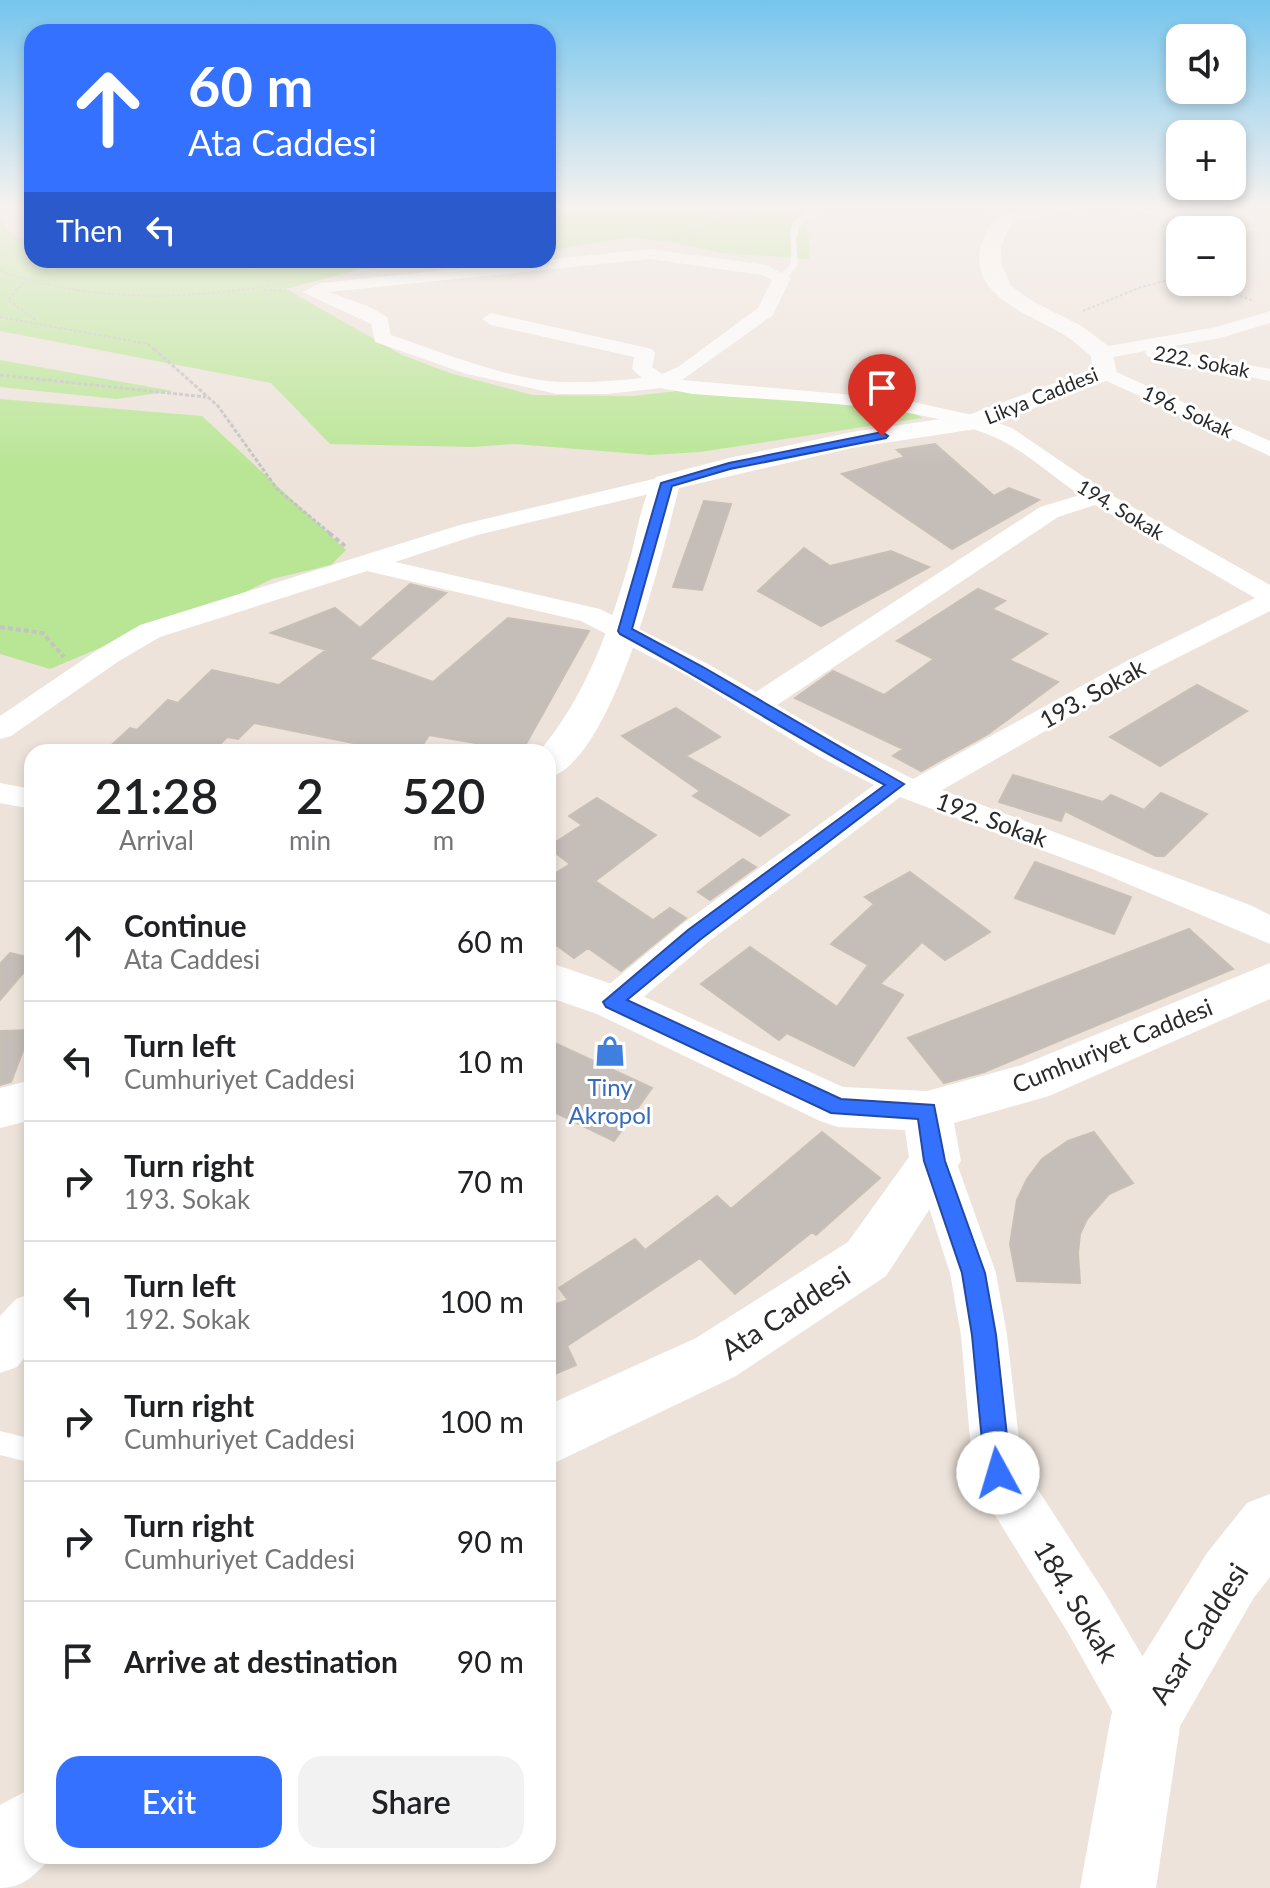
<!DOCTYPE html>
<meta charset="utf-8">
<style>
:root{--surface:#fff;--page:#f2f2f2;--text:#202124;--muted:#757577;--line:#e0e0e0;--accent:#3571ff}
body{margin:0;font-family:Lato,sans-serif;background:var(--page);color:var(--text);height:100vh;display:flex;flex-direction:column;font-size:30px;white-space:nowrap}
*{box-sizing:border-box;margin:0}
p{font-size:26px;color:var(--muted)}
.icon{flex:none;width:44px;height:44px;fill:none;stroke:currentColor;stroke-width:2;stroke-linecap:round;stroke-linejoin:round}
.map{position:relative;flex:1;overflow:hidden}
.panel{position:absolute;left:24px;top:744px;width:532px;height:1120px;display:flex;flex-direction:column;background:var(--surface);border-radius:24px;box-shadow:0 4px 12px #0003}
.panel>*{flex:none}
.guide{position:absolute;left:24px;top:24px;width:532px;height:244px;border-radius:24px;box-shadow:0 4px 12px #0003;background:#3571ff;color:#fff;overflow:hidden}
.fabs{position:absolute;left:1166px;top:24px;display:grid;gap:16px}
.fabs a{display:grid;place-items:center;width:80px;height:80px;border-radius:16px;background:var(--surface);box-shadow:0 4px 12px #0003;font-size:40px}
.pin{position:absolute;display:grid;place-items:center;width:68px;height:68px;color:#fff;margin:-82px -34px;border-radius:50% 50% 50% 0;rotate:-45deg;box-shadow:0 0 8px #0007}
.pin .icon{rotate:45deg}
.me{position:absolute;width:88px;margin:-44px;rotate:354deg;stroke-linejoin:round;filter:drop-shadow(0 0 6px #0008)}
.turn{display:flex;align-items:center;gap:28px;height:168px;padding:0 32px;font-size:36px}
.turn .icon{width:104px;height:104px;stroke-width:2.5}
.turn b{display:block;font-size:56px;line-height:68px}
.then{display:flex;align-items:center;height:76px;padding:0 32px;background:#0003;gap:16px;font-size:30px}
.eta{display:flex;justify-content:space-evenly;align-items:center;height:136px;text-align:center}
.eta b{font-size:48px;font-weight:600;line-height:56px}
.button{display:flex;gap:16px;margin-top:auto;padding:16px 32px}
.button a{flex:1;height:92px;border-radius:24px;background:var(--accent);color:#fff;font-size:32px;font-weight:600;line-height:92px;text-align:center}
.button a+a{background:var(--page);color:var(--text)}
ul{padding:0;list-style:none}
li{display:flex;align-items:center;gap:24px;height:120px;padding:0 32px;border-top:2px solid var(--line)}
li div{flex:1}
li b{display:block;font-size:30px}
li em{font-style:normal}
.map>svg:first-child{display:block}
.green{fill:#b9e695}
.building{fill:#c5bdb8;stroke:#c8bfb5;stroke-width:2}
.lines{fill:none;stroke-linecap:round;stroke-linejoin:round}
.path-far2{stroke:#c3c3c3;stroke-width:2;stroke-dasharray:3 2;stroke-linecap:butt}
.path-far1{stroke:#c3c3c3;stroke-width:3;stroke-dasharray:4 2;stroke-linecap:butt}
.path{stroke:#c3c3c3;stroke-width:4;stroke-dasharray:5 3;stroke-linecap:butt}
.service{fill:#fff;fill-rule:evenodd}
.minor{fill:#fff;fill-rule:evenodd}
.tertiary{fill:#fff;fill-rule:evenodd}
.route{fill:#3571ff;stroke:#2249a6;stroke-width:2}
.labels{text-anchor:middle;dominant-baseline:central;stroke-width:6;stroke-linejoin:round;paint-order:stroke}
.far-street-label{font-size:20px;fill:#2a2a2a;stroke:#fff}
.street-label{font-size:24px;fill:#2a2a2a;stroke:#fff}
.shop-label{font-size:24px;fill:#366cbe;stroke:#fff}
.near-street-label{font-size:28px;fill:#2a2a2a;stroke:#fff}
</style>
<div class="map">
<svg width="1270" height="1888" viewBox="0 0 1270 1888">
<rect width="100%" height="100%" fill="#ede3db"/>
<path class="green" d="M548 204H804L810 246 809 259 721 253 676 243 631 237 548 251Z
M0 219 13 236 27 238 32 234V260H455L361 269 286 289 402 355 450 373 532 395 633 396 677 391 737 392 913 412 922 418 700 452 650 455 515 444 473 447 330 444 271 383 0 331Z
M0 360 173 391 117 399 0 387Z
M0 399 202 416 346 550 331 565 272 579 218 605 178 615 50 669 0 654Z"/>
<path class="building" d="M935 444 994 496 1009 488 1039 500 952 549 842 474 905 457 897 450Z
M704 501 731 504 702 590 673 587Z
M804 548 830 566 891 551 929 567 821 626 758 591Z
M410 584 446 593 369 659 433 682 508 618 589 631 522 751 429 735 418 752H398L254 723 238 739 227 737 212 752H104L130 728 137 730 168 700 178 703 212 670 279 685 326 650 271 633 335 608 360 628Z
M978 589 1005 601 992 609 1047 634 1009 660 1058 682 988 734 921 771 893 756 903 749 795 698 833 671 884 695 934 659 897 641Z
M1197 685 1247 711 1160 766 1110 737Z
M676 708 720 737 686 756 789 815 760 836 693 796 700 791 622 736Z
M1013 775 1103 802 1111 795 1144 810 1161 793 1207 814 1164 856H1156L1065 811 1061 821 999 802Z
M597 798 656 835 595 881 653 920 670 908 686 918 621 971 588 948 574 958 548 939V878L570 864 548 847 582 825 569 816Z
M743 859 756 867 710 900 698 892Z
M1035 862 1131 897 1114 934 1015 898Z
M910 872 990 932 945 960 922 942 880 984 903 995 854 1066 787 1033 779 1040 701 984 750 947 837 1007 868 965 831 944 874 904 865 897Z
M1189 929 1233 969 984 1072 944 1083 908 1038Z
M10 953 32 958V963L0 1000V964Z
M31 1030 11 1082 0 1085V1031Z
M548 1040 652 1088 614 1141 548 1109Z
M822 1132 880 1178 816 1235 812 1232 735 1294 700 1258 567 1346 576 1365 548 1377V1307L568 1300 559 1288 635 1239 645 1250 717 1196 731 1209Z
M1094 1132 1133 1183 1109 1194 1087 1219 1080 1234 1078 1253 1080 1283 1017 1281 1010 1244 1017 1200 1027 1179 1042 1159 1068 1141Z"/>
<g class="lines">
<path class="path-far2" d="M677 235 688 234 757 204
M0 271C95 304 194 300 292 282
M24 282 8 300 36 320
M1202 282 1254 301
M264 290 290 291
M1083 311 1141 287 1180 277
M0 317 148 344 156 351"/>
<path class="path-far1" d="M154 349 218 406 277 489 332 535
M0 375 206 397"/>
<path class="path" d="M329 533 345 546
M0 627 43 633 64 657"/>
<path class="service" d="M817 204H826L800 225 796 240 798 265 785 280H779V276L790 265C796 230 776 230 817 204Z
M1106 204H1120L1211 224 1257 228 1253 230 1211 228Z
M0 1431 32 1439V1463L0 1455Z"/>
<path class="minor" d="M980 204H999L1012 212 1056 204H1090L1082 209 1009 222Z
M650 249 766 265 791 278 773 315 682 380 900 399 981 417 1012 428 1106 492 1270 585V611L1145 674 942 790 1250 905 1270 915V944L1095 870 900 797 707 943 626 1012 613 1016 600 1012 594 1002 600 992 681 925 874 785 820 757 688 676 581 621 367 571 160 637 119 661 11 736 0 739V716L99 649 140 625 460 525 666 476 674 478 678 483 674 488 477 535 395 562 600 609 708 664 756 692 1040 507 1080 495C1052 476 1024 450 994 437 913 401 783 402 693 394L661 388 606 394H557L467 374 375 342 371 324 302 292 321 283ZM650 259 762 275 772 280 758 308 678 367 662 374 652 367 655 353 652 349 491 313 482 319 491 325 634 357 632 369 642 378C615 381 588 383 560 382 506 379 442 352 391 335L387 317 370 307 329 292ZM1095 505 1255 598 1125 662 913 779 842 743 777 705 1058 517Z
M1270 311V323L1220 338 1163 348 1270 369V381L1154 358 1147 356 1145 351 1103 359 1093 353 1103 347 1217 327Z
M1105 367 1270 441V456L1098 377 1095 373Z
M0 783 32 789V809L0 803Z
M935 1143 950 1149 956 1161 996 1273 1007 1335 1022 1465 1105 1593 1166 1696 1175 1716 1166 1736 1146 1745 1126 1736 1067 1631 980 1491 973 1473 961 1335 950 1273 914 1161 920 1149Z
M32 1293V1349L17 1367 0 1373V1316L16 1299Z"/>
<path class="tertiary" d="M1009 211 1019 217 1007 231 1001 248 1002 265 1011 286 1034 302 1080 325 1111 348 1117 373 1114 378 982 428 852 448 679 488C663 550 614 761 548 778V752H539C586 696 610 628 630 559 637 534 641 499 656 477L729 458 852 432 968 415 1092 369 1091 356C1081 348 1072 339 1061 333 1026 313 961 292 984 237 988 225 997 214 1009 211Z
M548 962 629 990 843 1087 927 1091 1022 1065 1270 963V999L1049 1096 954 1123 961 1161 886 1276 736 1376 548 1466V1405L696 1338 848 1242 909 1157 905 1130 838 1127 820 1121 597 1014 548 997Z
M32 1080V1120L0 1128V1088Z
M1270 1494V1577L1253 1599 1180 1726 1156 1888H1080L1111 1716 1121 1691 1207 1553 1247 1503Z
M32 1788V1856H53C36 1873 25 1888 0 1888V1805Z"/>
</g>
<linearGradient id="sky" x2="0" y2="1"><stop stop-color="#75c5ed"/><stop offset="0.44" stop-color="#f7f2ef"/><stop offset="1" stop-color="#f7f2ef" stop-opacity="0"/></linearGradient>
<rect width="1270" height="468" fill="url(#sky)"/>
<path class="route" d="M882 432 888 436 886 438 730 469 672 486 632 629 703 667 904 784 701 939 627 1000 841 1099 934 1105 945 1161 985 1273 996 1335 1011 1473 1007 1482 998 1486 989 1482 985 1473 972 1335 962 1273 924 1161 918 1119 831 1113 606 1007 603 1002 688 930 885 785C795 738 710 682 620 634L618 631 661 483 729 463Z"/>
<defs>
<symbol id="shop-bare" viewBox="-9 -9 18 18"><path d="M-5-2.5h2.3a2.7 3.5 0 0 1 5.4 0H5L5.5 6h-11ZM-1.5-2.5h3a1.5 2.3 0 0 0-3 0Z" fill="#3f7fe0" stroke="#fff" stroke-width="2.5" paint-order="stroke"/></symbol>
</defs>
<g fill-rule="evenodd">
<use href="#shop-bare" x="588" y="1029" width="44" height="44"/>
</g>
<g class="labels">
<g class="far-street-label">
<text transform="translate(1202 361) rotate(11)">222. Sokak</text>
<text transform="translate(1041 395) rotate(-22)">Likya Caddesi</text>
<text transform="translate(1188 411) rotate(25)">196. Sokak</text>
<text transform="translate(1121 509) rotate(31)">194. Sokak</text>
</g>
<g class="street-label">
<text transform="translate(1092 693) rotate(-29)">193. Sokak</text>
<text transform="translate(992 819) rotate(20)">192. Sokak</text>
<text transform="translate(1112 1045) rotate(-22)">Cumhuriyet Caddesi</text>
</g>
<g class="shop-label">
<text x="610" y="1086">Tiny<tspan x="610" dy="28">Akropol</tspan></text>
</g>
<g class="near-street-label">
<text transform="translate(785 1312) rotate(-33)">Ata Caddesi</text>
<text transform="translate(1077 1601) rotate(59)">184. Sokak</text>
<text transform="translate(1198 1633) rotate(-58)">Asar Caddesi</text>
</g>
</g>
</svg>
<div class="fabs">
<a><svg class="icon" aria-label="sound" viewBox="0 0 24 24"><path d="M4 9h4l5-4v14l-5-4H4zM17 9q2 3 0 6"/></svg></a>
<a>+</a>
<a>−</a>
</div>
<div class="pin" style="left:882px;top:436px;background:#d93025"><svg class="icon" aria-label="arrive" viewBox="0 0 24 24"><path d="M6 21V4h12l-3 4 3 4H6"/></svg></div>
<svg class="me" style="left:998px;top:1473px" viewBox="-20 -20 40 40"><circle r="19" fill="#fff"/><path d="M0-13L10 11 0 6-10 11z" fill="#3571ff"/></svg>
<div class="guide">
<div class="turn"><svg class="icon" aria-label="ahead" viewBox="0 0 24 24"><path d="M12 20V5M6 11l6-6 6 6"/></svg><div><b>60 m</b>Ata Caddesi</div></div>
<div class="then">Then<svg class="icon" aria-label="left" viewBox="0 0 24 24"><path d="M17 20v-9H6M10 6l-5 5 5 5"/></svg></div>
</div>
<section class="panel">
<div class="eta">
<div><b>21:28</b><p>Arrival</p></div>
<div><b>2</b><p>min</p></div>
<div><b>520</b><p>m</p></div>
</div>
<ul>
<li><svg class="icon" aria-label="ahead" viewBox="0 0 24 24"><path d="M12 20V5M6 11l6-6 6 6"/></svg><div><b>Continue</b><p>Ata Caddesi</p></div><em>60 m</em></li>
<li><svg class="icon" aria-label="left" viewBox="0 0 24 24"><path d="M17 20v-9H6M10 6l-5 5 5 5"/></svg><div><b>Turn left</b><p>Cumhuriyet Caddesi</p></div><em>10 m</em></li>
<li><svg class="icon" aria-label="right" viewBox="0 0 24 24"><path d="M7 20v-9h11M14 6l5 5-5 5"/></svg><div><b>Turn right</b><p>193. Sokak</p></div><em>70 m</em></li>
<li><svg class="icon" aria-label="left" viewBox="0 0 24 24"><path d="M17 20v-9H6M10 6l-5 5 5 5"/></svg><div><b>Turn left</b><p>192. Sokak</p></div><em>100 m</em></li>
<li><svg class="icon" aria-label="right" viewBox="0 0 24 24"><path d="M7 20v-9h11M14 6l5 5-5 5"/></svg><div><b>Turn right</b><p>Cumhuriyet Caddesi</p></div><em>100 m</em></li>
<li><svg class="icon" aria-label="right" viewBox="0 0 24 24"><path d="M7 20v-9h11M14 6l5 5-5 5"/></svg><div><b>Turn right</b><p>Cumhuriyet Caddesi</p></div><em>90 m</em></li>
<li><svg class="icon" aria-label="arrive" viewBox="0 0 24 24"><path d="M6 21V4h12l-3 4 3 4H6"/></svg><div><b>Arrive at destination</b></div><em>90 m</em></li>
</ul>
<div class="button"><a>Exit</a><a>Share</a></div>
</section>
</div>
